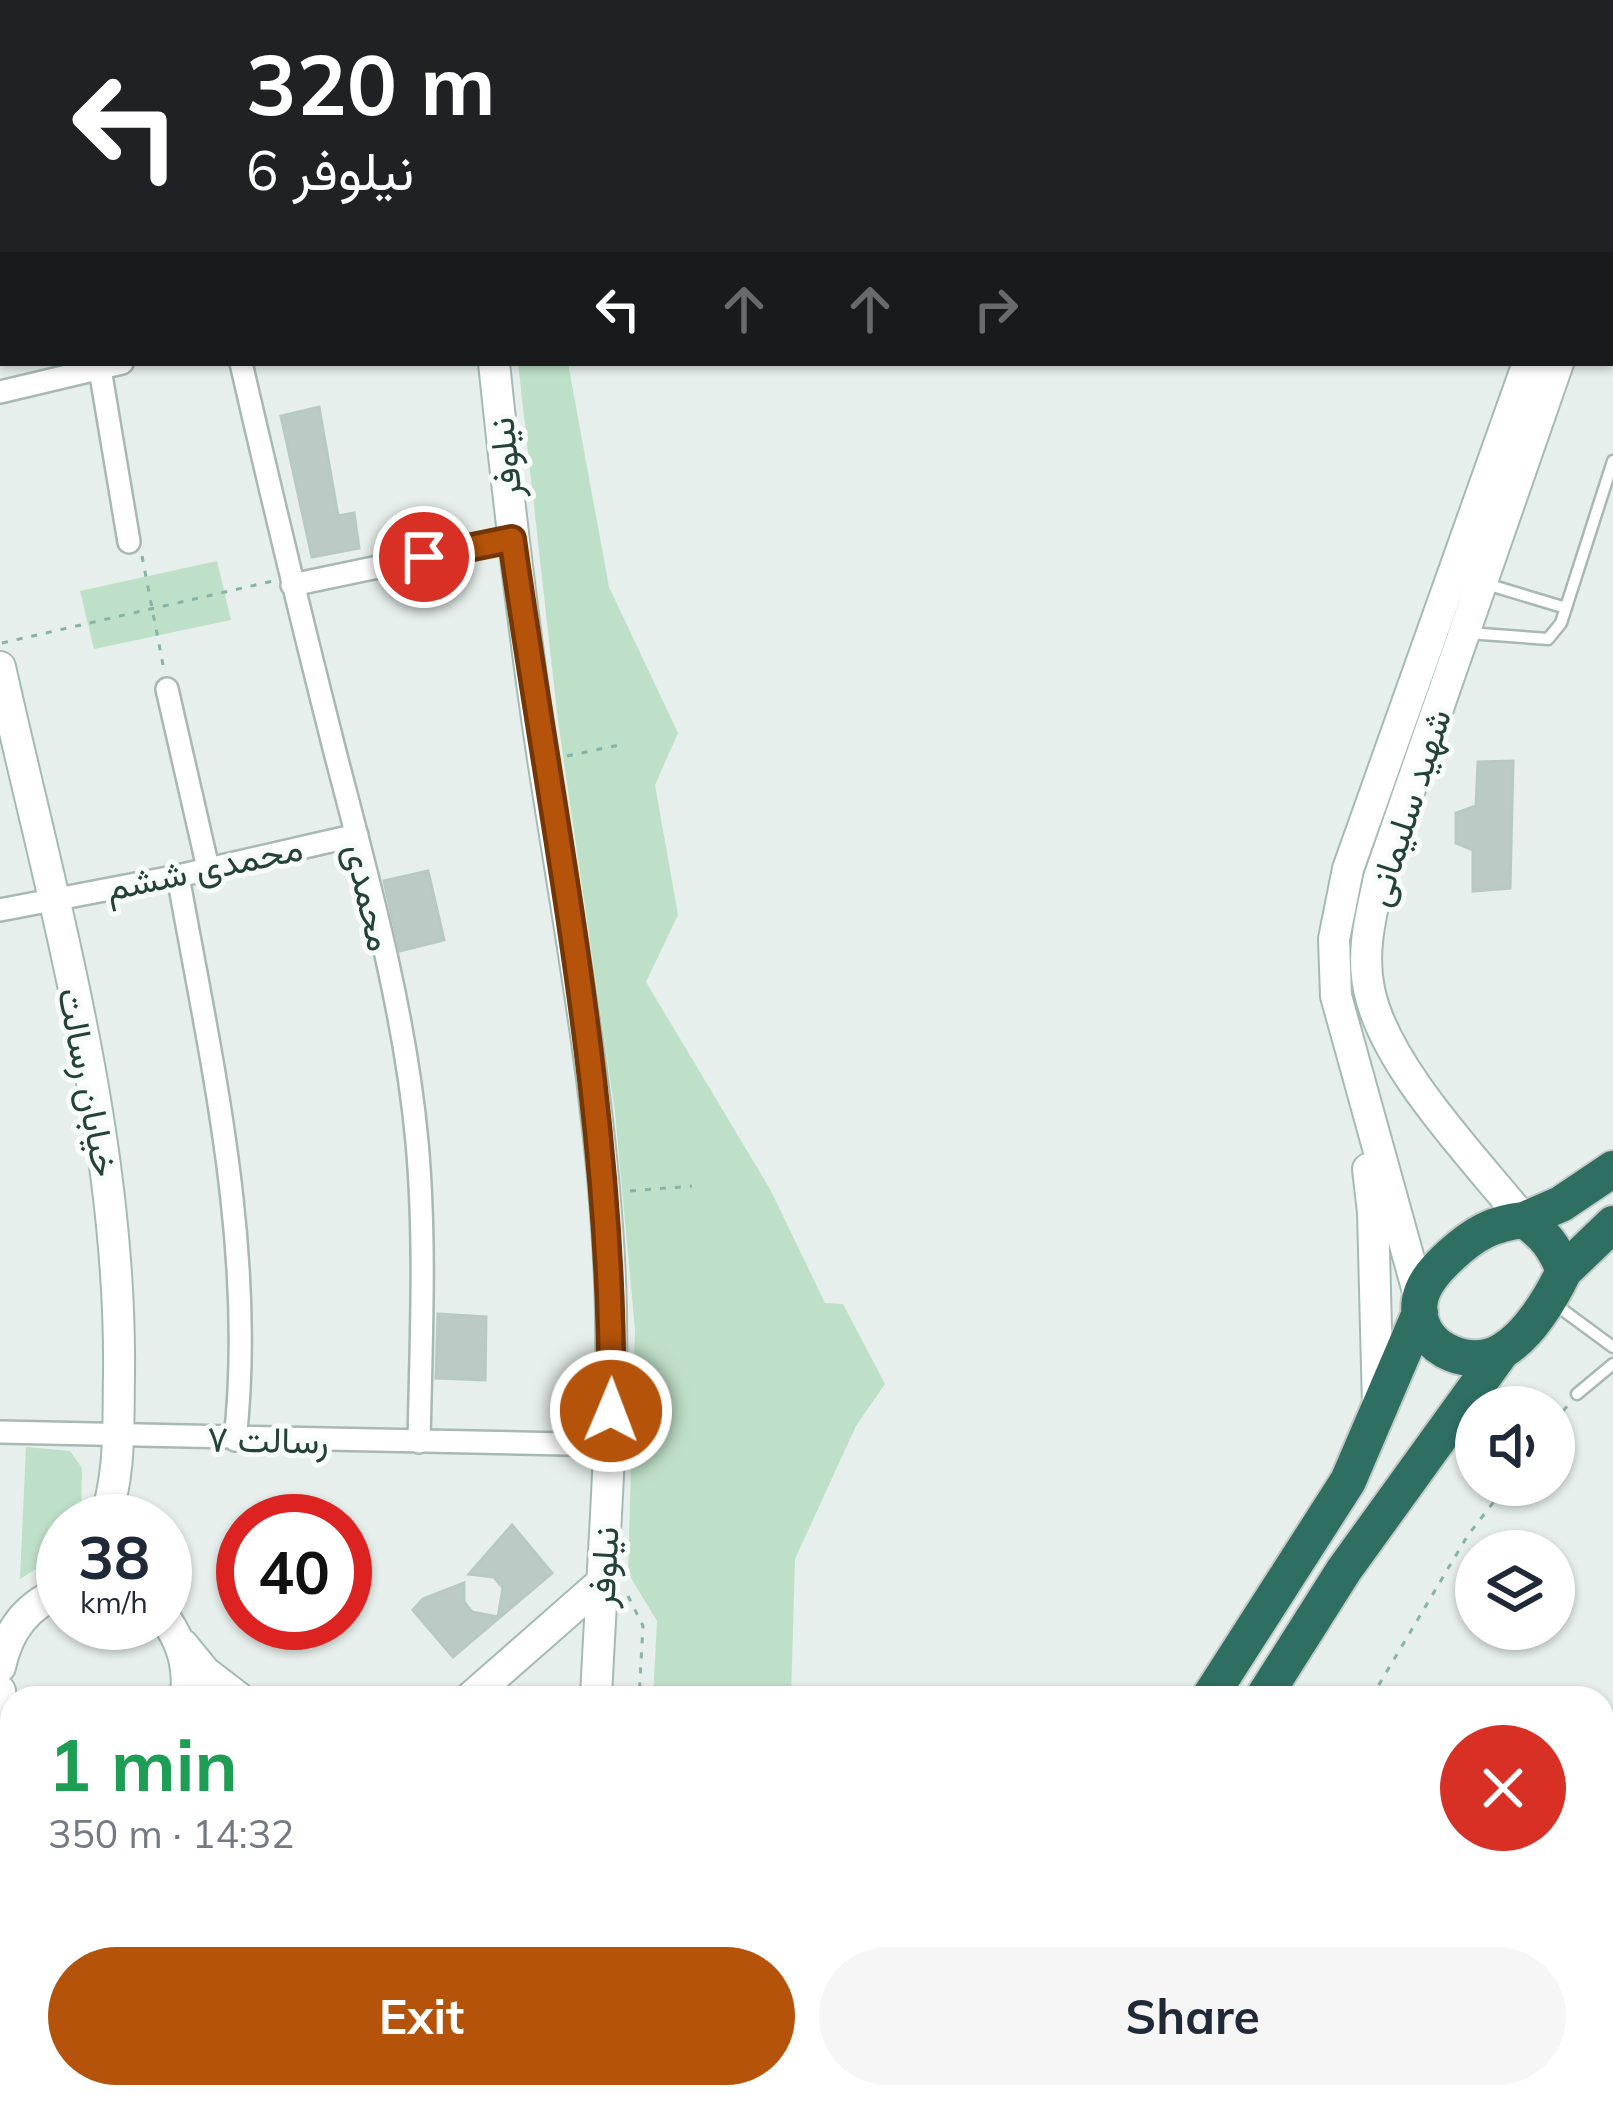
<!DOCTYPE html>
<meta charset="utf-8">
<style>
:root{--surface:#fff;--page:#f6f6f7;--text:#1f2937;--muted:#747a83;--accent:#b45309}
body{margin:0;font-family:Mulish,Vazirmatn,sans-serif;background:var(--page);color:var(--text);height:100vh;display:flex;flex-direction:column;font-size:45px;white-space:nowrap}
*{box-sizing:border-box;margin:0}
p{font-size:39px;color:var(--muted)}
.icon{flex:none;width:66px;height:66px;fill:none;stroke:currentColor;stroke-width:2;stroke-linecap:round;stroke-linejoin:round}
.map{position:relative;flex:1;overflow:hidden}
.drawer{position:absolute;left:0px;top:1686px;width:1614px;height:423px;display:flex;flex-direction:column;background:var(--surface);border-radius:36px 36px 0 0;box-shadow:0 3px 9px #0004}
.drawer>*{flex:none}
.hud{position:absolute;left:0px;top:0px;width:1614px;height:366px;box-shadow:0 3px 9px #0004;background:#202124;color:#fff;overflow:hidden}
.controls{position:absolute;left:1455px;top:1386px;display:grid;gap:24px}
.controls a{display:grid;place-items:center;width:120px;height:120px;border-radius:50%;background:var(--surface);box-shadow:0 3px 9px #0004;font-size:60px}
.speed{position:absolute;left:36px;top:1494px;display:flex;gap:24px;font-size:60px;font-weight:700;text-align:center}
.speed>*{display:grid;place-content:center;width:156px;height:156px;border-radius:50%;background:var(--surface);box-shadow:0 3px 9px #0004;line-height:1}
.speed small{font-size:30px;font-weight:400}
.speed .limit{border:18px solid #d22;background:#fff;color:#111}
.pin{position:absolute;display:grid;place-items:center;width:102px;height:102px;color:#fff;margin:-51px;border:6px solid #fff;border-radius:50%;box-shadow:0 3px 12px #0007}
.me{position:absolute;width:132px;margin:-66px;rotate:1deg;stroke-linejoin:round;filter:drop-shadow(0 0 9px #0008)}
.turn{display:flex;align-items:center;gap:42px;height:252px;padding:0 48px;font-size:54px}
.turn .icon{width:156px;height:156px;stroke-width:2.5}
.turn b{display:block;font-size:84px;line-height:102px}
.lanes{display:flex;align-items:center;height:114px;padding:0 48px;background:#0003;justify-content:center;gap:60px;direction:ltr}
.lanes .off{opacity:.35}
.round{display:grid;place-items:center;flex:none;width:126px;height:126px;border-radius:63px;background:var(--page)}
.summary{display:flex;align-items:center;justify-content:space-between;height:204px;padding:0 48px}
h1{font-size:72px;font-weight:700;line-height:90px;color:#1e9e55}
.cta{display:flex;gap:24px;margin-top:auto;padding:24px 48px}
.cta a{flex:1;height:138px;border-radius:72px;background:var(--accent);color:#fff;font-size:48px;font-weight:700;line-height:138px;text-align:center}
.cta a+a{background:var(--page);color:var(--text)}
.map>svg:first-child{display:block}
.green{fill:#bfe0c8}
.building{fill:#bbcac4;stroke:#b8c9c2;stroke-width:3}
.lines{fill:none;stroke-linecap:round;stroke-linejoin:round}
.lane-casing{stroke:#a8b8b2;stroke-width:15}
.street-casing{stroke:#a8b8b2;stroke-width:26}
.secondary-casing{stroke:#a4bbb3;stroke-width:34}
.highway-casing{stroke:#c2cac8;stroke-width:40}
.path{stroke:#86b3a5;stroke-width:3;stroke-dasharray:6 9;stroke-linecap:butt}
.lane{stroke:#fff;stroke-width:10}
.street{stroke:#fff;stroke-width:21}
.secondary{stroke:#fff;stroke-width:30}
.highway{stroke:#2f6f62;stroke-width:36}
.route-casing{stroke:#753606;stroke-width:30}
.route{stroke:#b45309;stroke-width:21}
.labels{text-anchor:middle;dominant-baseline:central;stroke-width:10;stroke-linejoin:round;paint-order:stroke}
.street-label{font-size:36px;fill:#24423a;stroke:#f7fbf9}
</style>
<div class="map">
<svg width="1613" height="2107" viewBox="0 0 1613 2107">
<rect width="100%" height="100%" fill="#e6efeb"/>
<path class="green" d="M518 363H568L609 587 678 733 655 785 678 915 646 982 770 1189 825 1303 843 1304 885 1384 856 1426 795 1559 791 1698H653L657 1621 628 1573 635 1330 615 1113 558 721Z
M217 561 231 620 94 649 80 591Z
M26 1447 70 1451 82 1468 81 1518 80 1521H63V1552L20 1579Z
M558 2097H682L691 2102V2107H557Z"/>
<path class="building" d="M319 407 338 516 354 513 359 548 312 557 281 416Z
M1513 761 1510 888 1473 891V850L1456 843V813L1476 806 1478 762Z
M428 871 444 940 400 951 384 881Z
M438 1314 486 1317 485 1380 436 1378Z
M512 1525 552 1573 453 1657 413 1610 423 1599 464 1583V1602L472 1612 498 1617 503 1588 494 1577 469 1574Z"/>
<g class="lines">
<defs>
<path id="lane" d="M1483 583 1566 608
M1468 633 1548 639 1561 623 1613 461
M1556 1305 1613 1347
M1577 1394 1613 1364
M1602 1921 1613 1895
M1522 2107 1526 2097"/>
<path id="street" d="M14 0V3
M163 0V3
M326 0 327 3
M99 363 129 542
M241 363C271 493 302 622 335 752 368 879 405 1011 417 1142 426 1242 421 1342 419 1442
M0 392 122 363
M292 585 512 539
M167 689 208 868
M178 876C211 1060 256 1252 235 1440
M0 910 178 876 357 835
M0 1432 611 1445
M0 1920 12 1922
M162 2107 164 2097
M327 2107 328 2097
M423 2107 425 2097"/>
<path id="secondary" d="M499 3V0
M1611 123 1613 117
M1611 210 1613 204
M494 363C508 496 523 627 543 759 567 914 596 1070 607 1227 619 1384 603 1541 596 1698
M0 667C52 900 122 1136 119 1376 118 1423 121 1477 104 1521
M1368 1169 1373 1212 1378 1406
M1524 1220C1475 1159 1384 1066 1369 989 1361 951 1371 915 1379 878L1558 363
M1420 1299 1336 996 1334 939 1348 869 1528 363
M165 1618C183 1644 189 1666 186 1698
M183 1645 205 1672 239 1698
M0 1667C8 1629 28 1604 63 1591
M0 1691 2 1706 12 1728
M470 1698 601 1583
M38 2107 39 2097
M529 2107 531 2097"/>
<path id="highway" d="M1524 1220C1545 1234 1555 1248 1564 1271 1551 1298 1529 1335 1502 1351 1467 1372 1412 1345 1420 1300 1423 1282 1438 1267 1451 1255 1474 1234 1493 1223 1524 1220Z
M1524 1220 1561 1204 1613 1169
M1564 1271 1613 1224
M1209 1698 1348 1481 1420 1313
M1263 1698 1344 1570 1502 1351
M1004 2107 1008 2097
M1054 2107 1058 2097"/>
</defs>
<use href="#lane" class="lane-casing"/>
<use href="#street" class="street-casing"/>
<use href="#secondary" class="secondary-casing"/>
<use href="#highway" class="highway-casing"/>
<path class="path" d="M0 124 3 123
M142 556 164 670
M2 643 273 581
M567 756 624 744
M630 1191 692 1186
M1554 1423 1568 1405
M628 1596 643 1626 639 1698
M1371 1698 1468 1535 1507 1485
M1167 2107 1171 2097"/>
<use href="#lane" class="lane"/>
<use href="#street" class="street"/>
<use href="#secondary" class="secondary"/>
<use href="#highway" class="highway"/>
</g>
<g class="lines">
<defs>
<path id="route" d="M424 557 512 539C552 826 616 1120 611 1411"/>
</defs>
<use href="#route" class="route-casing"/>
<use href="#route" class="route"/>
</g>
<g class="labels">
<g class="street-label">
<text transform="translate(504 458) rotate(-96)">نیلوفر</text>
<text transform="translate(1407 807) rotate(-72)">شهید سلیمانی</text>
<text transform="translate(204 867) rotate(-12)">محمدی ششم</text>
<text transform="translate(370 897) rotate(77)">محمدی</text>
<text transform="translate(89 1082) rotate(79)">خیابان رسالت</text>
<text transform="translate(268 1439) rotate(1)">رسالت ۷</text>
<text transform="translate(603 1567) rotate(-87)">نیلوفر</text>
</g>
</g>
</svg>
<div class="controls">
<a><svg class="icon" aria-label="sound" viewBox="0 0 24 24"><path d="M4 9h4l5-4v14l-5-4H4zM17 9q2 3 0 6"/></svg></a>
<a><svg class="icon" aria-label="layers" viewBox="0 0 24 24"><path d="M12 4l9 5-9 5-9-5zM3 14l9 5 9-5"/></svg></a>
</div>
<div class="speed"><div>38<small>km/h</small></div><div class="limit">40</div></div>
<div class="pin" style="left:424px;top:557px;background:#d93025"><svg class="icon" aria-label="arrive" viewBox="0 0 24 24"><path d="M6 21V4h12l-3 4 3 4H6"/></svg></div>
<svg class="me" style="left:611px;top:1411px" viewBox="-20 -20 40 40"><circle r="17" fill="#b45309" stroke="#fff" stroke-width="3"/><path d="M0-11L8 9 0 5-8 9z" fill="#fff"/></svg>
<div class="hud">
<div class="turn"><svg class="icon" aria-label="left" viewBox="0 0 24 24"><path d="M17 20v-9H6M10 6l-5 5 5 5"/></svg><div><b>320 m</b>نیلوفر 6</div></div>
<div class="lanes"><svg class="icon" aria-label="left" viewBox="0 0 24 24"><path d="M17 20v-9H6M10 6l-5 5 5 5"/></svg><svg class="icon off" aria-label="ahead" viewBox="0 0 24 24"><path d="M12 20V5M6 11l6-6 6 6"/></svg><svg class="icon off" aria-label="ahead" viewBox="0 0 24 24"><path d="M12 20V5M6 11l6-6 6 6"/></svg><svg class="icon off" aria-label="right" viewBox="0 0 24 24"><path d="M7 20v-9h11M14 6l5 5-5 5"/></svg></div>
</div>
<section class="drawer">
<div class="summary"><div><h1>1 min</h1><p>350 m · 14:32</p></div><a class="round" style="background:#d93025;color:#fff"><svg class="icon" aria-label="close" viewBox="0 0 24 24"><path d="M6 6l12 12M18 6L6 18"/></svg></a></div>
<div class="cta"><a>Exit</a><a>Share</a></div>
</section>
</div>
